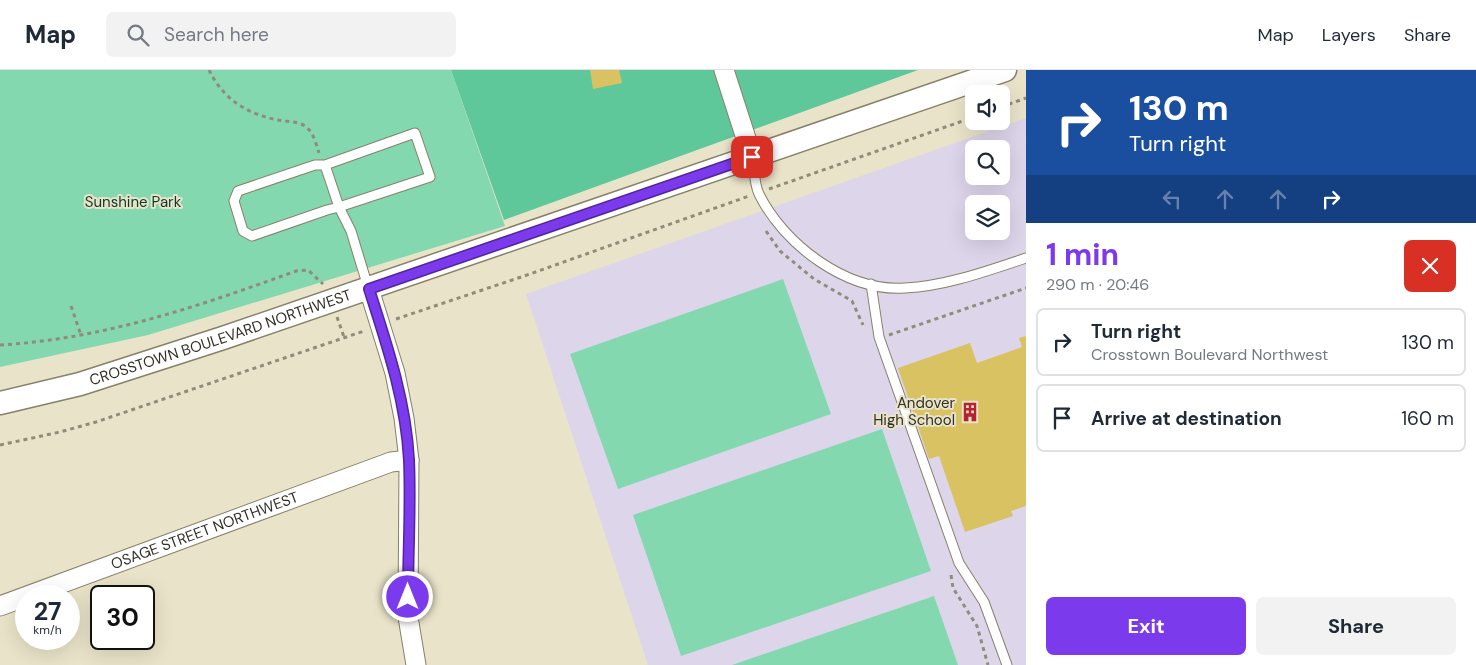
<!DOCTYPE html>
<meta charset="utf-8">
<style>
:root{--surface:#fff;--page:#f2f2f3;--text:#1f2937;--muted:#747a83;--line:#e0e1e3;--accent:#7c3aed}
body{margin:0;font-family:"DM Sans",sans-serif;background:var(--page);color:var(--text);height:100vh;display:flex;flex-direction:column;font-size:19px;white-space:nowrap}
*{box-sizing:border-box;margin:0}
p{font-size:16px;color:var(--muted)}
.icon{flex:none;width:28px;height:28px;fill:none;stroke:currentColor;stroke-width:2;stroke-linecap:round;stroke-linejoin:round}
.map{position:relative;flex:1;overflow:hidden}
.side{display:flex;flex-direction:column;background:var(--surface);width:450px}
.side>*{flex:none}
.banner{background:#1a4fa0;color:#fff;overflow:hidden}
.fabs{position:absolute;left:965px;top:15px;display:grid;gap:10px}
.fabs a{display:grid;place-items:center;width:45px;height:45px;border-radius:8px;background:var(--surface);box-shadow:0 5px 20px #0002;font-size:25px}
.speed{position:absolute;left:15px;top:515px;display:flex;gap:10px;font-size:25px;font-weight:700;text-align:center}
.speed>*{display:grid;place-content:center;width:65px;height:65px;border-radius:50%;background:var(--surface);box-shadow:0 5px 20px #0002;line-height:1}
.speed small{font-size:12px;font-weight:400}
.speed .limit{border:2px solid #111;border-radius:8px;background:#fff;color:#111}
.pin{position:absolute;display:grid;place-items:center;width:42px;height:42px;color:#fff;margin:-21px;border-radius:10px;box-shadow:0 2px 8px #0006}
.me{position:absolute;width:55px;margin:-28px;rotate:0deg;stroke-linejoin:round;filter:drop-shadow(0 0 4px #0008)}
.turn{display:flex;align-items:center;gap:18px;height:105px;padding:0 20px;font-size:22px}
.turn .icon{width:65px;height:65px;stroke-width:2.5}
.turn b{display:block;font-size:35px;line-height:42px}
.lanes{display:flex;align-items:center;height:48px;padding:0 20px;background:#0003;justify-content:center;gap:25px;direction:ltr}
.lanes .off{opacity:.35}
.round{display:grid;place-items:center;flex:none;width:52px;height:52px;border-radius:8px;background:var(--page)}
.headline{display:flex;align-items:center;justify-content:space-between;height:85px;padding:0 20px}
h1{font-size:30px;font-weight:700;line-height:38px;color:var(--accent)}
.cta{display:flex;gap:10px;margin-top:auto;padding:10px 20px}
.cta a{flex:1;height:58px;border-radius:8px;background:var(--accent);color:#fff;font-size:20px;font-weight:700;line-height:58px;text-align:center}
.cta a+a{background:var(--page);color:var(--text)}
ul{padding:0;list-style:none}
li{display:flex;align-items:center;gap:15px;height:68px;margin:0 10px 8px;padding:0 10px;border:2px solid var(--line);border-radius:8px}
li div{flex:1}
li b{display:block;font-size:19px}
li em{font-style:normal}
header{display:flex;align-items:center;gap:30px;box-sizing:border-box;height:70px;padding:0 25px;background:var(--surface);border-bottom:1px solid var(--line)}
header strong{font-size:24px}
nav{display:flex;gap:28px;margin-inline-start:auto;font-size:18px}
.search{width:350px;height:45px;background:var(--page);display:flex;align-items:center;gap:12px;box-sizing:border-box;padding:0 18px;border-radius:8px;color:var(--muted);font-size:19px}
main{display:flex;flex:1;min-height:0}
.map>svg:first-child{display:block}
.education{fill:#ddd5ea;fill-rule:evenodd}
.green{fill:#83d8b0}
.forest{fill:#5fc89a}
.building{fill:#d8c261}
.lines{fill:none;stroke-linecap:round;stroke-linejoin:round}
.service-casing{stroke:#868169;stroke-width:11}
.minor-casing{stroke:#868169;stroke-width:21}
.tertiary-casing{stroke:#868169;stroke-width:25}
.path{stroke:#908c7a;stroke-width:3;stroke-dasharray:4 4;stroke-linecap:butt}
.service{stroke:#fff;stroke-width:9}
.minor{stroke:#fff;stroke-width:19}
.tertiary{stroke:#fff;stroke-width:22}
.route-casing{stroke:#51269a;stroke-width:12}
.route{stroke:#7c3aed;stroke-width:9}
.labels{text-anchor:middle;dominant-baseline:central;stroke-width:4;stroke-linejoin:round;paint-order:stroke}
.park-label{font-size:15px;fill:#0b3a28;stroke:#e9e3c9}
.street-label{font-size:15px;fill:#333026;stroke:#e9e3c9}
.poi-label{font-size:15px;fill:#333026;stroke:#e9e3c9;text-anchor:end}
</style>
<header>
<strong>Map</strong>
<div class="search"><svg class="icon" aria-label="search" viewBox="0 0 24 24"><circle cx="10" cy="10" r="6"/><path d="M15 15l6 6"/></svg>Search here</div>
<nav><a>Map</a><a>Layers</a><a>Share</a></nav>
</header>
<main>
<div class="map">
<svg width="1026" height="595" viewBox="0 0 1026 595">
<rect width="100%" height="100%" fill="#e9e3c9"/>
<path class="education" d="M1026 48V595H648L526 224ZM974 79H1001V106H974ZM974 134H1001V161H974Z"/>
<path class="green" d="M0 0H451L505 156 148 265 0 297Z
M783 209 831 344 618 419 570 284Z
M882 359 931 501 681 586 633 445Z
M934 526 958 595H732Z"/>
<path class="forest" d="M451 0H918L504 150Z"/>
<path class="building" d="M590 0H619L622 13 593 19Z
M1026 266V436L1011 441 1013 446 965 462 939 386 929 389 898 298 970 273 977 293 1022 277 1019 268Z"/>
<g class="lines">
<defs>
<path id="service" d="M753 87C754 98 754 114 759 124 784 175 847 222 905 218 946 216 987 201 1026 188
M325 95 415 63 430 107 339 137 327 140 252 166 243 161 234 131 238 121 315 95H325L339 137 351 161 368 217
M871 214 879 267 959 493 984 532 1007 595"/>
<g id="minor">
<path d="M724 0 752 87"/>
<path d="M369 219 395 303 404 348 409 390 408 547 416 595"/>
<path id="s1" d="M0 536 391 392 409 390"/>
</g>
<g id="tertiary">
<path id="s2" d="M0 333 80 314 223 268 1005 0"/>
</g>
</defs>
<use href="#service" class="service-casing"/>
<use href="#minor" class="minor-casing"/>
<use href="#tertiary" class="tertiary-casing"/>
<path class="path" d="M209 0C223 29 247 44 278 50 287 52 297 51 305 56 314 63 316 74 319 83
M1001 37 1026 28
M769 119 974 47
M766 161 780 181 814 209 852 231 863 255
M71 236 81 265
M337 247 344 267
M396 249 530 204 749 126
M889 265 1026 218
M0 275C103 269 200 236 296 201L308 200 323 214
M0 375 60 362 96 352 364 261
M951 505 953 518 977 556 988 595"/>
<use href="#service" class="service"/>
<use href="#minor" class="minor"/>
<use href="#tertiary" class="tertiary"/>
</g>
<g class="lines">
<defs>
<path id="route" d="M408 527C408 482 411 435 409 390 406 331 387 275 369 219L752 87"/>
</defs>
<use href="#route" class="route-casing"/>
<use href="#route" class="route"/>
</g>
<defs>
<symbol id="building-bare" viewBox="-9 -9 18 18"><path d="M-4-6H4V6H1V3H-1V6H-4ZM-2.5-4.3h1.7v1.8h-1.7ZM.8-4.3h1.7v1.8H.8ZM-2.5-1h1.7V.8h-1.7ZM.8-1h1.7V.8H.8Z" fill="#b52330" stroke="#e9e3c9" stroke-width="2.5" paint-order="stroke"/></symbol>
</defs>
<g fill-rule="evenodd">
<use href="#building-bare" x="956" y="328" width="28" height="28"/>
</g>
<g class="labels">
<g class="park-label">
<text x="133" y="132">Sunshine Park</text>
</g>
<g class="street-label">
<text stroke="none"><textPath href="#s2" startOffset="230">CROSSTOWN BOULEVARD NORTHWEST</textPath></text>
<text stroke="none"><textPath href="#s1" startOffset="218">OSAGE STREET NORTHWEST</textPath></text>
</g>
<g class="poi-label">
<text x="955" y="333">Andover<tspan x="955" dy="17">High School</tspan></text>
</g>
</g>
</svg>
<div class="fabs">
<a><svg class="icon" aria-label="sound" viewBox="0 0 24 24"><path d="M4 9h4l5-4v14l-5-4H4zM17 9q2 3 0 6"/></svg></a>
<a><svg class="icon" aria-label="search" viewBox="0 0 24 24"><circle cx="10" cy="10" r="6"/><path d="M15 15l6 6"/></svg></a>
<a><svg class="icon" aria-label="layers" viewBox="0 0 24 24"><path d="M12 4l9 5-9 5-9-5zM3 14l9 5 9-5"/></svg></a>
</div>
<div class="speed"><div>27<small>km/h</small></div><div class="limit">30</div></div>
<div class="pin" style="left:752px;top:87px;background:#d93025"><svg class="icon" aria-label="arrive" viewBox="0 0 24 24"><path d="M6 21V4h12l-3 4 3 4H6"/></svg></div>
<svg class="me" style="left:408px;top:527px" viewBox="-20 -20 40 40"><circle r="17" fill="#7c3aed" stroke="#fff" stroke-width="3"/><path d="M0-11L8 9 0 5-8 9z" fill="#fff"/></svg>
</div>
<section class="side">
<div class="banner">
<div class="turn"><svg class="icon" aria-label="right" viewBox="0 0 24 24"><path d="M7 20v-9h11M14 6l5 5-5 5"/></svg><div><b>130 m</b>Turn right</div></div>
<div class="lanes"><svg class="icon off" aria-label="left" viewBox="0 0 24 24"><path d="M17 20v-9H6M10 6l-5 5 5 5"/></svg><svg class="icon off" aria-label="ahead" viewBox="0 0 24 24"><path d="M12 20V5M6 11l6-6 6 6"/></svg><svg class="icon off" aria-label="ahead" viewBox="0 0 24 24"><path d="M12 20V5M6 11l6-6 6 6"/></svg><svg class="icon" aria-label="right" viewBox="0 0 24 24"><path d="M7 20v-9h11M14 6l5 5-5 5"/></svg></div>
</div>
<div class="headline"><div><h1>1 min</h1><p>290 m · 20:46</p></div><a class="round" style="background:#d93025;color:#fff"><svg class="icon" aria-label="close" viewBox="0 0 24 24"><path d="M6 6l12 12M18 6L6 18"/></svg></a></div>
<ul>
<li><svg class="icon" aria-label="right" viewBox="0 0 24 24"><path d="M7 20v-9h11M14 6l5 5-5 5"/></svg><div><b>Turn right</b><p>Crosstown Boulevard Northwest</p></div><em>130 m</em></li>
<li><svg class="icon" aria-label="arrive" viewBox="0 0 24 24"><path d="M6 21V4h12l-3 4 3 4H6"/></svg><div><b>Arrive at destination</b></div><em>160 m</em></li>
</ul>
<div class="cta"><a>Exit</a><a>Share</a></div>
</section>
</main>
